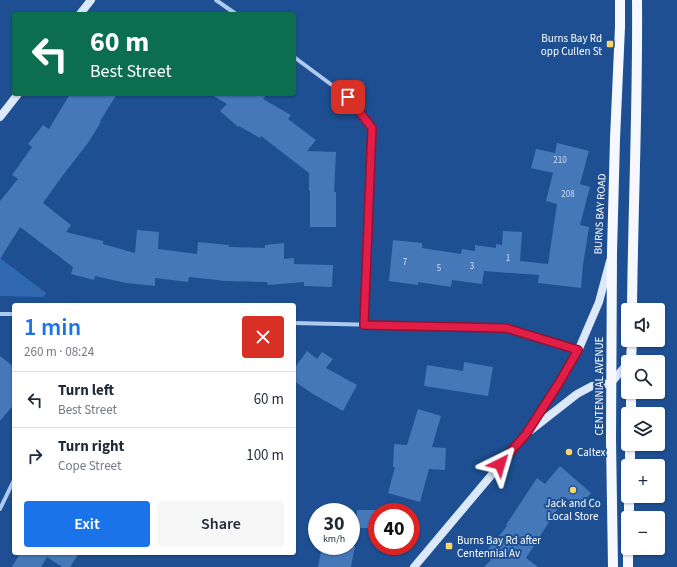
<!DOCTYPE html>
<meta charset="utf-8">
<style>
:root{--surface:#fff;--page:#f6f6f7;--text:#1f2937;--muted:#747a83;--line:#e0e1e3;--accent:#1a73e8}
body{margin:0;font-family:"Source Sans 3",sans-serif;background:var(--page);color:var(--text);height:100vh;display:flex;flex-direction:column;font-size:15px;white-space:nowrap}
*{box-sizing:border-box;margin:0}
p{font-size:13px;color:var(--muted)}
.icon{flex:none;width:22px;height:22px;fill:none;stroke:currentColor;stroke-width:2;stroke-linecap:round;stroke-linejoin:round}
.map{position:relative;flex:1;overflow:hidden}
.panel{position:absolute;left:12px;top:303px;width:284px;height:252px;display:flex;flex-direction:column;background:var(--surface);border-radius:4px;box-shadow:0 1px 3px #0004}
.panel>*{flex:none}
.hud{position:absolute;left:12px;top:12px;width:284px;height:84px;border-radius:4px;box-shadow:0 1px 3px #0004;background:#0b6e4f;color:#fff;overflow:hidden}
.buttons{position:absolute;left:621px;top:303px;display:grid;gap:8px}
.buttons a{display:grid;place-items:center;width:44px;height:44px;border-radius:4px;background:var(--surface);box-shadow:0 1px 3px #0004;font-size:20px}
.speed{position:absolute;left:308px;top:503px;display:flex;gap:8px;font-size:20px;font-weight:700;text-align:center}
.speed>*{display:grid;place-content:center;width:52px;height:52px;border-radius:50%;background:var(--surface);box-shadow:0 1px 3px #0004;line-height:1}
.speed small{font-size:10px;font-weight:400}
.speed .limit{border:6px solid #d22;background:#fff;color:#111}
.pin{position:absolute;display:grid;place-items:center;width:34px;height:34px;color:#fff;margin:-17px;border-radius:8px;box-shadow:0 2px 6px #0006}
.me{position:absolute;width:44px;margin:-22px;rotate:40deg;stroke-linejoin:round;filter:drop-shadow(0 0 3px #0008)}
.turn{display:flex;align-items:center;gap:14px;height:84px;padding:0 12px;font-size:18px}
.turn .icon{width:52px;height:52px;stroke-width:2.5}
.turn b{display:block;font-size:28px;line-height:34px}
.round{display:grid;place-items:center;flex:none;width:42px;height:42px;border-radius:4px;background:var(--page)}
.head{display:flex;align-items:center;justify-content:space-between;height:68px;padding:0 12px}
h1{font-size:24px;font-weight:600;line-height:30px;color:var(--accent)}
.primary-button{display:flex;gap:8px;margin-top:auto;padding:8px 12px}
.primary-button a{flex:1;height:46px;border-radius:4px;background:var(--accent);color:#fff;font-size:16px;font-weight:600;line-height:46px;text-align:center}
.primary-button a+a{background:var(--page);color:var(--text)}
ul{padding:0;list-style:none}
li{display:flex;align-items:center;gap:12px;height:56px;padding:0 12px;border-top:1px solid var(--line)}
li div{flex:1}
li b{display:block;font-size:15px}
li em{font-style:normal}
.map>svg:first-child{display:block}
.green{fill:#3069b0}
.building{fill:#4578b9}
.lines{fill:none;stroke-linecap:round;stroke-linejoin:round}
.street{stroke:#aecaee;stroke-width:4}
.secondary{stroke:#dbe8fa;stroke-width:8}
.primary{stroke:#f5f9ff;stroke-width:10}
.route-casing{stroke:#92132f;stroke-width:10}
.route{stroke:#e11d48;stroke-width:7}
.poi-dot{fill:#fed56d;stroke:#1d4f92;stroke-width:1.5}
.labels{text-anchor:middle;dominant-baseline:central;stroke-width:4;stroke-linejoin:round;paint-order:stroke}
.number-label{font-size:9px;fill:#d0ddee}
.poi-label{font-size:11px;fill:#fff;stroke:#1d4f92;text-anchor:start}
.street-label{font-size:11px;fill:#fff;stroke:#1d4f92}
</style>
<div class="map">
<svg width="677" height="567" viewBox="0 0 677 567">
<rect width="100%" height="100%" fill="#1d4f92"/>
<path class="green" d="M0 258 46 293 43 297 0 296Z"/>
<path class="building" d="M70 94H117L100 121 101 122 88 143 63 175 43 203 71 225 66 232 103 241V244L135 253 137 230 159 232 158 249 197 254 198 242 229 245V247L265 248V245L284 243V259L294 258V264L333 265 332 287 304 286V282L268 285 267 282 226 281 189 277 188 282 155 278V286L126 283 95 276 94 280 71 274 73 267 20 227 0 259V201L18 179 12 175 32 147 28 144 43 125 49 129Z
M210 94H267L263 99 291 115 288 119 316 140 307 151 336 152 334 192H336V227H310V191H309V173L261 136 260 138 239 126 238 127 220 111 227 104Z
M557 143 589 151 580 184 590 187 580 225 589 227 583 265 581 288 538 283 539 275 484 271 482 284 452 280 451 287 418 282V285L389 281 393 240 422 243V248L461 254 462 249 475 251V245L496 248V244L502 245 503 231 522 232 520 261 548 264 557 204 546 201 553 173 531 168 536 149 555 153Z
M307 351 317 359 322 352 333 359 326 368 357 385 343 411 313 394 294 381V369Z
M0 356 14 367V404L0 421Z
M464 362 493 367 488 396 424 386 427 365 463 371Z
M418 409 441 416 432 447 446 448 445 470 429 469 420 502 388 493 395 467H393L394 444 407 445Z
M560 466 591 493 578 508 565 497 526 558 538 567H484L491 560 484 554 507 526 506 525 537 478 545 484Z
M357 510H377V528H357Z
M322 546H355L351 567H318Z
M20 553H79L70 567H62L47 557 41 567H12Z"/>
<g class="lines">
<path class="street" d="M216 0 236 14
M294 57 348 97 371 128 364 325
M0 314H14
M294 323 506 328 578 351
M0 509 14 480"/>
<path class="secondary" d="M80 14 91 0
M0 117 18 94
M531 430 577 394 592 386 611 383 628 363
M414 567 526 434 559 383 578 351 599 302 610 261"/>
<path class="primary" d="M632 310C633 207 638 103 637 0
M631 362 632 340
M631 414V392
M630 466V444
M629 518V496
M613 567 611 440 612 252 615 139 620 27V0
M628 567V548"/>
</g>
<g class="lines">
<defs>
<path id="route" d="M348 97 372 128 364 325 506 328 578 350 559 383 526 434 500 464"/>
</defs>
<use href="#route" class="route-casing"/>
<use href="#route" class="route"/>
</g>
<g class="poi-dot">
<rect x="606" y="40" width="8" height="8" rx="2"/>
<circle cx="569" cy="452" r="4"/>
<circle cx="573" cy="490" r="4"/>
<rect x="445" y="542" width="8" height="8" rx="2"/>
</g>
<g class="labels">
<g class="number-label">
<text x="560" y="160">210</text>
<text x="568" y="194">208</text>
<text x="508" y="258">1</text>
<text x="405" y="262">7</text>
<text x="472" y="266">3</text>
<text x="439" y="268">5</text>
</g>
<g class="poi-label">
<text x="602" y="38" text-anchor="end">Burns Bay Rd<tspan x="602" dy="13">opp Cullen St</tspan></text>
<text x="577" y="452">Caltex</text>
<text x="573" y="503" text-anchor="middle">Jack and Co<tspan x="573" dy="13">Local Store</tspan></text>
<text x="457" y="540">Burns Bay Rd after<tspan x="457" dy="13">Centennial Av</tspan></text>
</g>
<g class="street-label">
<text transform="translate(600 214) rotate(-87)">BURNS BAY ROAD</text>
<text transform="translate(599 386) rotate(-90)">CENTENNIAL AVENUE</text>
</g>
</g>
</svg>
<div class="buttons">
<a><svg class="icon" aria-label="sound" viewBox="0 0 24 24"><path d="M4 9h4l5-4v14l-5-4H4zM17 9q2 3 0 6"/></svg></a>
<a><svg class="icon" aria-label="search" viewBox="0 0 24 24"><circle cx="10" cy="10" r="6"/><path d="M15 15l6 6"/></svg></a>
<a><svg class="icon" aria-label="layers" viewBox="0 0 24 24"><path d="M12 4l9 5-9 5-9-5zM3 14l9 5 9-5"/></svg></a>
<a>+</a>
<a>−</a>
</div>
<div class="speed"><div>30<small>km/h</small></div><div class="limit">40</div></div>
<div class="pin" style="left:348px;top:97px;background:#d93025"><svg class="icon" aria-label="arrive" viewBox="0 0 24 24"><path d="M6 21V4h12l-3 4 3 4H6"/></svg></div>
<svg class="me" style="left:500px;top:464px" viewBox="-20 -20 40 40"><path d="M0-17L14 15 0 8-14 15z" fill="#e11d48" stroke="#fff" stroke-width="4"/></svg>
<div class="hud">
<div class="turn"><svg class="icon" aria-label="left" viewBox="0 0 24 24"><path d="M17 20v-9H6M10 6l-5 5 5 5"/></svg><div><b>60 m</b>Best Street</div></div>
</div>
<section class="panel">
<div class="head"><div><h1>1 min</h1><p>260 m · 08:24</p></div><a class="round" style="background:#d93025;color:#fff"><svg class="icon" aria-label="close" viewBox="0 0 24 24"><path d="M6 6l12 12M18 6L6 18"/></svg></a></div>
<ul>
<li><svg class="icon" aria-label="left" viewBox="0 0 24 24"><path d="M17 20v-9H6M10 6l-5 5 5 5"/></svg><div><b>Turn left</b><p>Best Street</p></div><em>60 m</em></li>
<li><svg class="icon" aria-label="right" viewBox="0 0 24 24"><path d="M7 20v-9h11M14 6l5 5-5 5"/></svg><div><b>Turn right</b><p>Cope Street</p></div><em>100 m</em></li>
</ul>
<div class="primary-button"><a>Exit</a><a>Share</a></div>
</section>
</div>
